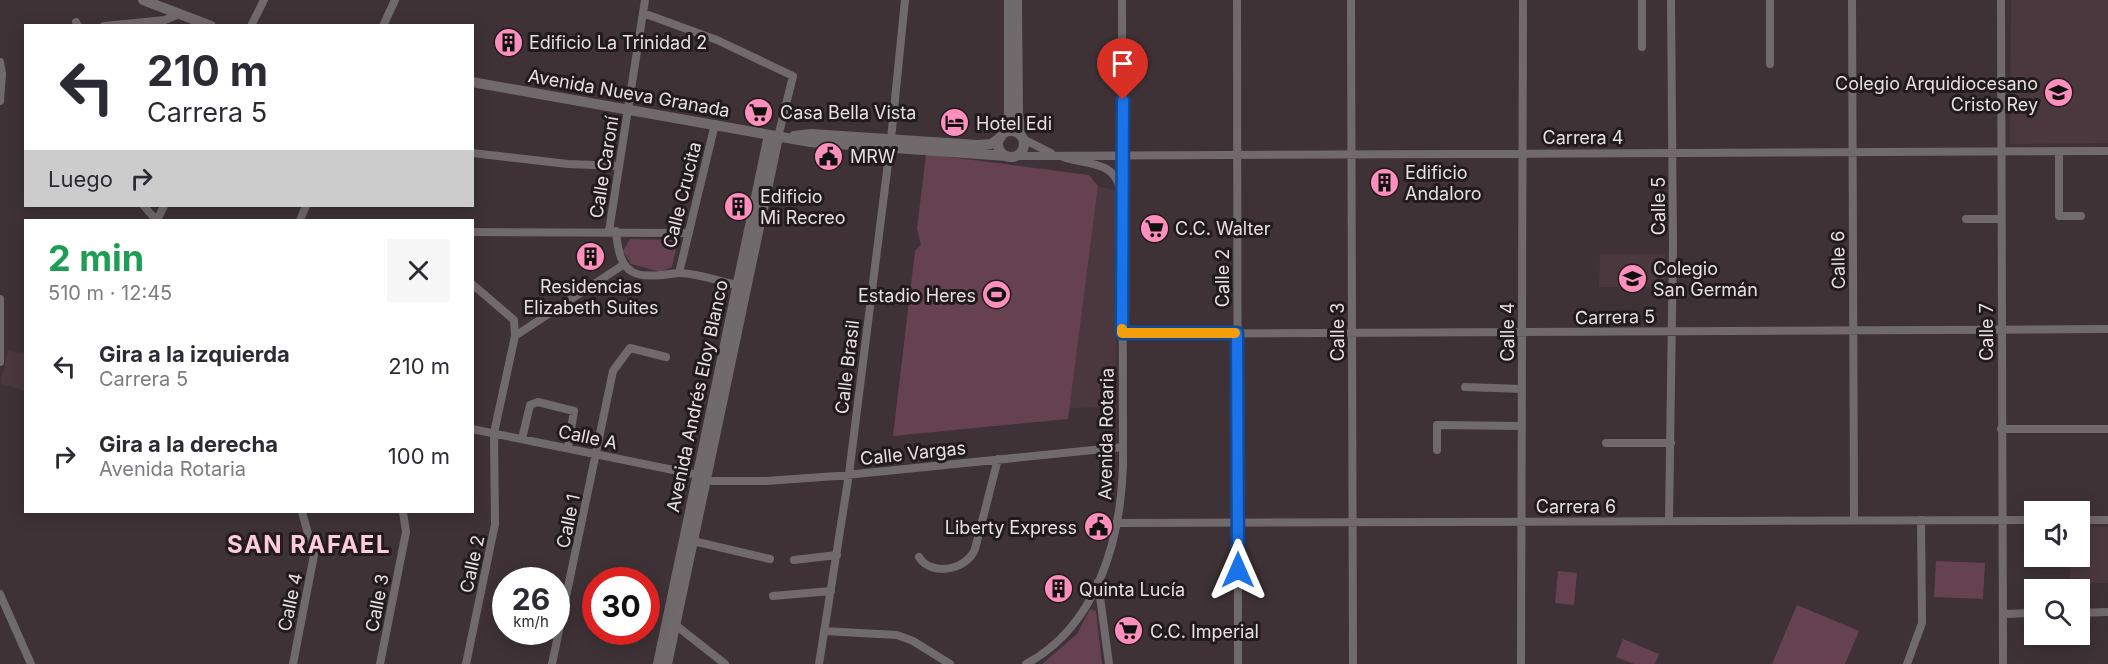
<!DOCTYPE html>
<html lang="es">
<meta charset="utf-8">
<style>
:root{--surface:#fff;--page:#f7f7f7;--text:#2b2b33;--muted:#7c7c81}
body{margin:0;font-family:Inter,sans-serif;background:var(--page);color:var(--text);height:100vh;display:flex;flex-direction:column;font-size:22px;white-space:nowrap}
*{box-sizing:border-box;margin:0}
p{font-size:20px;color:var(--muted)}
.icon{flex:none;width:33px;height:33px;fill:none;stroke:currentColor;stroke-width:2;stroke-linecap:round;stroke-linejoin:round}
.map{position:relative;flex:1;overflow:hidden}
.drawer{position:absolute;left:24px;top:219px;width:450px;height:294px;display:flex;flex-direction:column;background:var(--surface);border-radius:0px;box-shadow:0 3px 15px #0003}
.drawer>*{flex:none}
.guide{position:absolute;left:24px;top:24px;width:450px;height:183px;border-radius:0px;box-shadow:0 3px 15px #0003;background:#fff;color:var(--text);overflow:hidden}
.tools{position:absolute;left:2024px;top:501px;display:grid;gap:12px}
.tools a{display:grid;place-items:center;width:66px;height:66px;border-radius:0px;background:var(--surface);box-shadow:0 3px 15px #0003;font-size:30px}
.speed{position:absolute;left:492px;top:567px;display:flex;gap:12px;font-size:30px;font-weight:700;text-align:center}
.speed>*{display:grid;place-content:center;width:78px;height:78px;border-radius:50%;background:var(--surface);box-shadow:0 3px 15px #0003;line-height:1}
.speed small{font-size:15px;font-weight:400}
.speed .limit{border:9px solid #d22;background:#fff;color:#111}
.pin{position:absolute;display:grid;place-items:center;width:51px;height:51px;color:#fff;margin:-62px -26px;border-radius:50% 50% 50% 0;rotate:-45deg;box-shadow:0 0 6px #0007}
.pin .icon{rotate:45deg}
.me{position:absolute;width:66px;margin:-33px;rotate:0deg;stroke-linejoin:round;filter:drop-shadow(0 0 4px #0008)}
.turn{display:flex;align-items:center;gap:21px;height:126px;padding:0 24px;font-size:27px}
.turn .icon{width:78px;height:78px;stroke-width:2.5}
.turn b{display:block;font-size:42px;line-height:51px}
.then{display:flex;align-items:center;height:57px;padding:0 24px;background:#0003;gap:12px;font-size:22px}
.round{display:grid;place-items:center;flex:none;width:63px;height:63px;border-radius:0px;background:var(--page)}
.head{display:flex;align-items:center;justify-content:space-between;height:102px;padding:0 24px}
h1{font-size:36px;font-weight:700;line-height:45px;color:#1e9e55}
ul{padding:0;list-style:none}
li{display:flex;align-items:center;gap:18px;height:90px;padding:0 24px}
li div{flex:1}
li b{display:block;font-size:22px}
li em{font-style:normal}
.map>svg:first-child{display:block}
.built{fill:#4b383f}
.green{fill:#664250}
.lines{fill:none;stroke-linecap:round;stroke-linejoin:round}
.minor{stroke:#716a6d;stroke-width:8}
.tertiary{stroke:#716a6d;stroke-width:10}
.route-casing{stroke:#114b97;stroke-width:15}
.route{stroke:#1a73e8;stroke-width:10}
.slow{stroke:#f59e0b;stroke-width:10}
.labels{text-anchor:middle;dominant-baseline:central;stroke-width:6;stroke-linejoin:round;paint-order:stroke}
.poi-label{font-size:18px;fill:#e7dfe2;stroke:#211b1d;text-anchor:start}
.street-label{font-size:18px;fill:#e7dfe2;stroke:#211b1d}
.district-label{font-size:24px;font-weight:bold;letter-spacing:1.5px;fill:#fdcbdc;stroke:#211b1d}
</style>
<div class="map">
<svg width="2108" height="664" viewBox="0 0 2108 664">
<rect width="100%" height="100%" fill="#3e3236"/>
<path class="built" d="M2011 0H2108V143L2010 144Z
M1098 186 1116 191V407L1069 408Z
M1600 254H1665V287H1599Z
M8 351 25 353V391L0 383Z
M2079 527H2108V583L2070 584V557L2079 556Z"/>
<path class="green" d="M926 154 1089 175 1098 186 1068 419 893 436 915 251 921 245 917 229Z
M630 239 678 240 672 267 660 272 631 264 623 251Z
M1936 561 1985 563 1983 599 1934 597Z
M1558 571 1577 573 1574 605 1555 603Z
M1797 605 1859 631 1845 664H1772Z
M1090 609 1096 611 1102 664H1042L1077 634Z
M1623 639 1659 654 1655 664H1634L1616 657Z"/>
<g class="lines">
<path class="minor" d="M1237 0 1238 664
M1351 0 1353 664
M1642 0V47
M1770 0V64
M1852 0 1854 520
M2001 0 2003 664
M643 13 717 40 793 76 778 137
M76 22 78 26
M104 26 165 20 179 14
M251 26 264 0
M383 26 395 0
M0 62 2 74 0 101
M1023 139 1051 153
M2059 151V216H2081
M472 153 568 164 618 166
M1017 156 2108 151
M1063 157C1085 165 1114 160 1120 189
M144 206 156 220
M1966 219H2001
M157 220 164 206
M300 220 306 206
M609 231 645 0
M616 231C620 278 635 279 678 273 692 272 723 282 737 285
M472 232 689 233
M679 273 715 124
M472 284 514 320 515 336
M0 299V362
M1122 334 2108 329
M1465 387 1522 389
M472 429 698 475 706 481H766L836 476 1123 447
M2001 429H2108
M522 439 530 405 538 402 574 411 568 448
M1606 443H1671
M1437 450V425L1522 426
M2079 520H2108
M1669 521 1673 245 1671 0
M1118 523 2034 520
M693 541 770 559
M919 557C931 577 967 570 975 549L998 459
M794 560 837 555
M1098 582 1109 664
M0 594 31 664
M773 596 831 591
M2079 613 2108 612
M2003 614 2034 613
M673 623 725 664
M824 631 897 635 913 641 950 664
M293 664 314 555 302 512
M380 664 406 532 403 512
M466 664 495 524 494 433 515 336 623 265
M552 664 613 371 630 348 666 357
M819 664 849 474 891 139 905 0
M1026 664C1097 626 1121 540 1123 464L1122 0
M1521 664 1523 0
M1907 664 1922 623 1921 520"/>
<path class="tertiary" d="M143 0 211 26
M1017 0 1018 113 1021 136
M472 82 810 142 1007 156
M998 144a13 13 0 1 1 26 0a13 13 0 1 1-26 0Z
M1003 134 1009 113V0
M794 136 811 134 977 145 991 144 1001 137
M658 664 769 135
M667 664 778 137"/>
</g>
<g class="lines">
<defs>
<path id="route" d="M1123 100 1122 333H1237L1238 570"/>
</defs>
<use href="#route" class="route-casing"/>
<use href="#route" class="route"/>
<path class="slow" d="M1122 329V333H1235"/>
</g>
<defs>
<symbol id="building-disc" viewBox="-11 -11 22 22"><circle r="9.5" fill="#fe8ebb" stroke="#211b1d"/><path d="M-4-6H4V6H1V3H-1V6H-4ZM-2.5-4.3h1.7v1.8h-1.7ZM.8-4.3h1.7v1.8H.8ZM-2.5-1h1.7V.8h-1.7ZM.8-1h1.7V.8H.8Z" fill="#111"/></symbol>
<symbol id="school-disc" viewBox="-11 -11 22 22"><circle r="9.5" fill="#fe8ebb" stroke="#211b1d"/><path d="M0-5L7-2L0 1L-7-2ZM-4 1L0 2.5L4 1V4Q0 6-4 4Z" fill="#111"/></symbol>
<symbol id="supermarket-disc" viewBox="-11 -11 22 22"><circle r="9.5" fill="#fe8ebb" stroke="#211b1d"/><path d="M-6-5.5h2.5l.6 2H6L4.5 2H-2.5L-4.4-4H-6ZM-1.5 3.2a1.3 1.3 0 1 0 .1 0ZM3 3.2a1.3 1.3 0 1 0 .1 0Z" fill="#111"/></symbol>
<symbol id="hotel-disc" viewBox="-11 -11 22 22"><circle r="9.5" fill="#fe8ebb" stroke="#211b1d"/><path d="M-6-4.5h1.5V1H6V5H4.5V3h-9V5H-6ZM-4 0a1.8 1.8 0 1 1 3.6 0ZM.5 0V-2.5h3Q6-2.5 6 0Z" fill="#111"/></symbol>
<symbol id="civic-disc" viewBox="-11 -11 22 22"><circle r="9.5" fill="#fe8ebb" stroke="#211b1d"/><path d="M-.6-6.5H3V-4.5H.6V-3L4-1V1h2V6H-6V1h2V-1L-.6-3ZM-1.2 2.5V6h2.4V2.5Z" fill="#111"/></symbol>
<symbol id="stadium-disc" viewBox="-11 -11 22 22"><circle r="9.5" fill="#fe8ebb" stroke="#211b1d"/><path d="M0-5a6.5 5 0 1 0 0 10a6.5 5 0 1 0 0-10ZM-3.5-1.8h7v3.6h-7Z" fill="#111"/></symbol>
</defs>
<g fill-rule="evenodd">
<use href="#building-disc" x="492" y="26" width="33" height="33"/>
<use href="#school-disc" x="2042" y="76" width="33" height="33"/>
<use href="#supermarket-disc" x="742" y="96" width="33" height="33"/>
<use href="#hotel-disc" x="938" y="106" width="33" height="33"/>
<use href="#civic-disc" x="812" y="140" width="33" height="33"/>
<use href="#building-disc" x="1368" y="166" width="33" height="33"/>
<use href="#building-disc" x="722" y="190" width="33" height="33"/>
<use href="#supermarket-disc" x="1138" y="212" width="33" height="33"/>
<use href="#building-disc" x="574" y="240" width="33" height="33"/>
<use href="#school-disc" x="1616" y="262" width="33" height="33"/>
<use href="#stadium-disc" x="980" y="278" width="33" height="33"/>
<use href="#civic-disc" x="1082" y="510" width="33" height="33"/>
<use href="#building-disc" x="1042" y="572" width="33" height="33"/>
<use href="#supermarket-disc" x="1112" y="614" width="33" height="33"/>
</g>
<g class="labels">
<g class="poi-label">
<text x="529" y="42">Edificio La Trinidad 2</text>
<text x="2038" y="83" text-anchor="end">Colegio Arquidiocesano<tspan x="2038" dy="21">Cristo Rey</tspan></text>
<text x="780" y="112">Casa Bella Vista</text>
<text x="976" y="123">Hotel Edi</text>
<text x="850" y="156">MRW</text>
<text x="1405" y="172">Edificio<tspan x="1405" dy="21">Andaloro</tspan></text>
<text x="760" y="196">Edificio<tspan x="760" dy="21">Mi Recreo</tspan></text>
<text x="1175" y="228">C.C. Walter</text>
<text x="1653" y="268">Colegio<tspan x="1653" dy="21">San Germán</tspan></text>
<text x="591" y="286" text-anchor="middle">Residencias<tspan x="591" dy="21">Elizabeth Suites</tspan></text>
<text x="976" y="295" text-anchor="end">Estadio Heres</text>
<text x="1077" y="527" text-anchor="end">Liberty Express</text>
<text x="1079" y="589">Quinta Lucía</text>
<text x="1150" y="631">C.C. Imperial</text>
</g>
<g class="street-label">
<text transform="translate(629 93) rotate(10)">Avenida Nueva Granada</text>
<text x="1583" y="137">Carrera 4</text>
<text transform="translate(604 167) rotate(-81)">Calle Caroní</text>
<text transform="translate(682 195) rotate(-76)">Calle Crucita</text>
<text transform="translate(1658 206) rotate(-90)">Calle 5</text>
<text transform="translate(1838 260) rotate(-91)">Calle 6</text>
<text transform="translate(1222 278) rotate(-90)">Calle 2</text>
<text transform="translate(1615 317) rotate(-1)">Carrera 5</text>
<text transform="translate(1337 332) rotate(-90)">Calle 3</text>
<text transform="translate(1507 332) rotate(-90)">Calle 4</text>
<text transform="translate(1986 332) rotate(-90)">Calle 7</text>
<text transform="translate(847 367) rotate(-83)">Calle Brasil</text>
<text transform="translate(697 396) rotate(-78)">Avenida Andrés Eloy Blanco</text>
<text transform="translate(1106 434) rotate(-89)">Avenida Rotaria</text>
<text transform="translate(588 437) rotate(12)">Calle A</text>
<text transform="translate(913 453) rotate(-6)">Calle Vargas</text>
<text x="1576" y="506">Carrera 6</text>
<text transform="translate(568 521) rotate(-78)">Calle 1</text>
<text transform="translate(472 564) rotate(-78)">Calle 2</text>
<text transform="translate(290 602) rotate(-78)">Calle 4</text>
<text transform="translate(377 603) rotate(-79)">Calle 3</text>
</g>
<g class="district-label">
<text x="309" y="544">SAN RAFAEL</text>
</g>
</g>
</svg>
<div class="tools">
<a><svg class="icon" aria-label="sound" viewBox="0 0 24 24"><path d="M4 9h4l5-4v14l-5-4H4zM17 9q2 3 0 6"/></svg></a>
<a><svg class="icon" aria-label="search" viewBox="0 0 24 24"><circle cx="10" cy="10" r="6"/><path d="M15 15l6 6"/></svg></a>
</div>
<div class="speed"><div>26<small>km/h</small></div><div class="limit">30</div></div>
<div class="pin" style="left:1123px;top:100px;background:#d93025"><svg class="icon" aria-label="arrive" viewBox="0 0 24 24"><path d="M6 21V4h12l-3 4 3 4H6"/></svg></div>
<svg class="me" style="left:1238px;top:570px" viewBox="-20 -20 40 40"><path d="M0-17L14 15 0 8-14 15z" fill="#1a73e8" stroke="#fff" stroke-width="4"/></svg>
<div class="guide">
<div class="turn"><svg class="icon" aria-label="left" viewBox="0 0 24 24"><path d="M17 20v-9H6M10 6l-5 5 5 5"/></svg><div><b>210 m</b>Carrera 5</div></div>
<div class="then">Luego<svg class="icon" aria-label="right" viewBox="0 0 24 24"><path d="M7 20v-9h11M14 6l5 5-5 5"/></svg></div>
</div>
<section class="drawer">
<div class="head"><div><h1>2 min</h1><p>510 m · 12:45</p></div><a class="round"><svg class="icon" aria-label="close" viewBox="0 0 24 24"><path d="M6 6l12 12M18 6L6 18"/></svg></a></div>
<ul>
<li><svg class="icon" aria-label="left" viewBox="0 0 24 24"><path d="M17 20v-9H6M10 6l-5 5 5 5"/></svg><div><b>Gira a la izquierda</b><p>Carrera 5</p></div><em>210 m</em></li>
<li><svg class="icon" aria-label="right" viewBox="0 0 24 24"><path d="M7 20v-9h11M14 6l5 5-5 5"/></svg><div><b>Gira a la derecha</b><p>Avenida Rotaria</p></div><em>100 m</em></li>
</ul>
</section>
</div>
